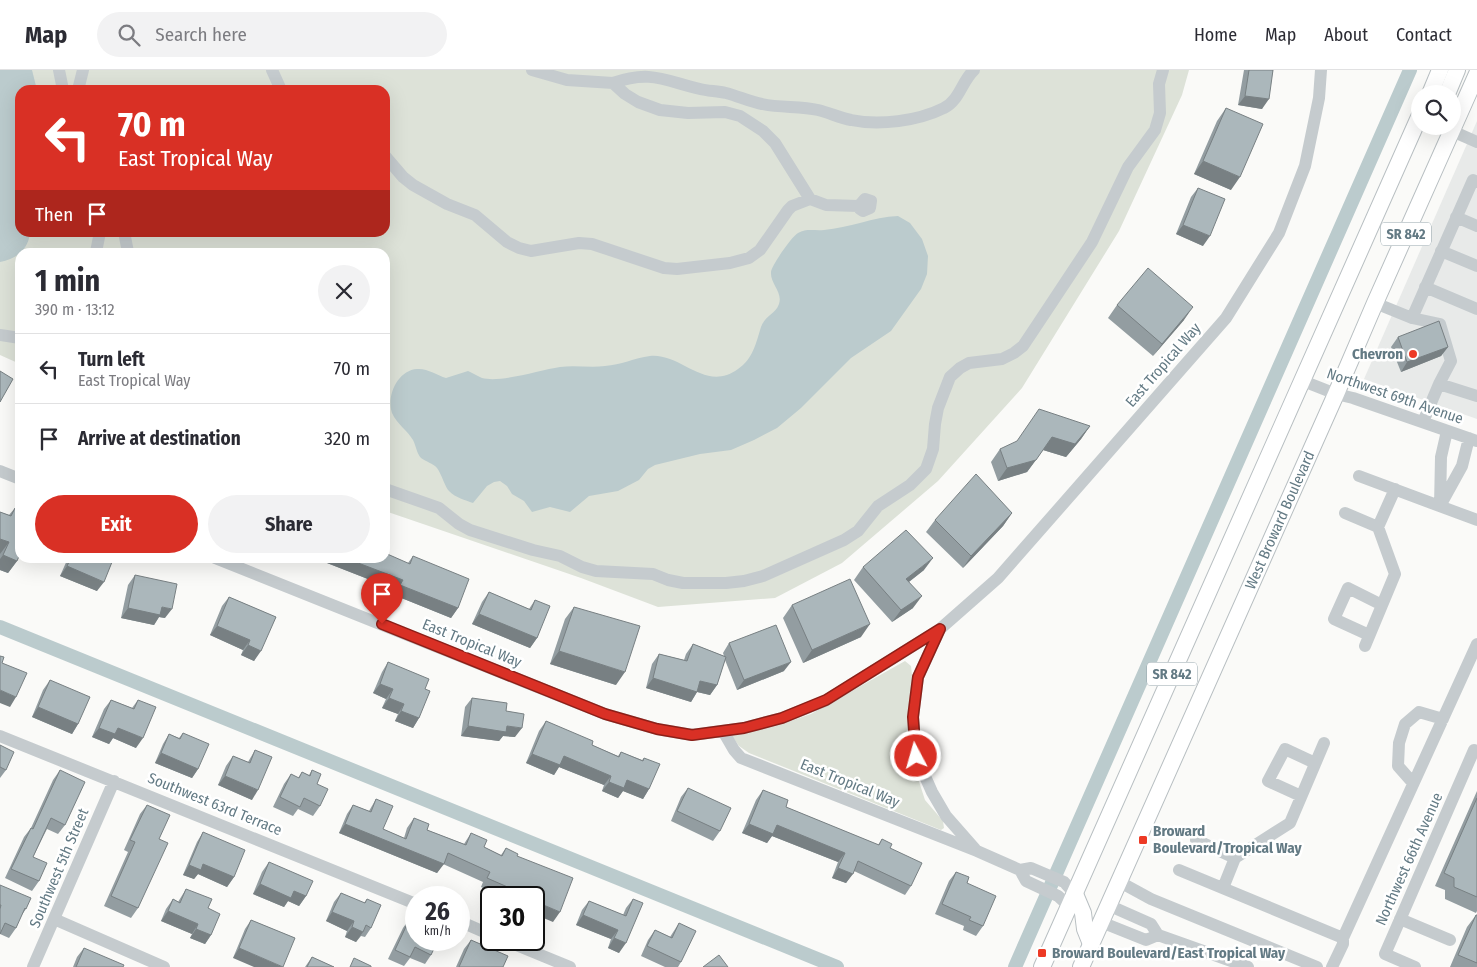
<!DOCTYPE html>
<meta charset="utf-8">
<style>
:root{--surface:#fff;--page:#f2f2f3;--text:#2b2b33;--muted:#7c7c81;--line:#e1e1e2;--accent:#d93025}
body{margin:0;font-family:"Fira Sans Condensed",sans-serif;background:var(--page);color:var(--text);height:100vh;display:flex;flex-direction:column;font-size:19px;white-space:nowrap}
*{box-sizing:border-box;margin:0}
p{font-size:16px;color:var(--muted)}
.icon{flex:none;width:28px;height:28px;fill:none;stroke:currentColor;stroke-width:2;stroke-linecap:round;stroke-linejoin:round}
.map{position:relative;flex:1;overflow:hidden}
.drawer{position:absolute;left:15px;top:178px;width:375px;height:315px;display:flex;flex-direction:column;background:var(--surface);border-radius:15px;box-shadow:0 5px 20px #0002}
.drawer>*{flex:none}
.guide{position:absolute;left:15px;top:15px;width:375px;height:152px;border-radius:15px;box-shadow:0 5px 20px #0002;background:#d93025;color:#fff;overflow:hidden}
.buttons{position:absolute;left:1411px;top:15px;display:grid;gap:10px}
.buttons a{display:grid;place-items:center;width:50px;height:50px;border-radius:50%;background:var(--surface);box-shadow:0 5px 20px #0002;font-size:25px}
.speed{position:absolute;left:405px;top:816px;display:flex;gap:10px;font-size:25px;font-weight:700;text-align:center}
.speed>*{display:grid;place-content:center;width:65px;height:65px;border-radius:50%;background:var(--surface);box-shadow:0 5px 20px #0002;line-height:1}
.speed small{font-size:12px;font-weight:400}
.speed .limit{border:2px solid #111;border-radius:8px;background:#fff;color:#111}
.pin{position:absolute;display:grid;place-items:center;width:42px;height:42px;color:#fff;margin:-51px -21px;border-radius:50% 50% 50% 0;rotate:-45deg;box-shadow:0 0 5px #0007}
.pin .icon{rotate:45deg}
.me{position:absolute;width:55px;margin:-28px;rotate:354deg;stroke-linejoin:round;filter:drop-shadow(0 0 4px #0008)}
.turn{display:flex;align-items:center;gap:18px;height:105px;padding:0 20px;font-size:22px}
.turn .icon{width:65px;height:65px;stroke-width:2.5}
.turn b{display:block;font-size:35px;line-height:42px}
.then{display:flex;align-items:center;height:48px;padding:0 20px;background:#0003;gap:10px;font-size:19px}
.round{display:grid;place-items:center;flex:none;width:52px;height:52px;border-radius:26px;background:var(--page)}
.headline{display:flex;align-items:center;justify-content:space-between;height:85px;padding:0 20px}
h1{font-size:30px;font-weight:700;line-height:38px}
.button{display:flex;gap:10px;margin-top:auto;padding:10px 20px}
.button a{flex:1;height:58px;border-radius:30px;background:var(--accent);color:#fff;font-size:20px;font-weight:700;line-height:58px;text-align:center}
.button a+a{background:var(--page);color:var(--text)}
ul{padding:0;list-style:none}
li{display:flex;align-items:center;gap:15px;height:70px;padding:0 20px;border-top:1px solid var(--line)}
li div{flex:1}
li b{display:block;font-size:19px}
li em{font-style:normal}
header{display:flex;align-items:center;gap:30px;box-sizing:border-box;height:70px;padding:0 25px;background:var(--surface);border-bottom:1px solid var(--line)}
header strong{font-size:24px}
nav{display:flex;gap:28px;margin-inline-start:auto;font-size:18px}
.search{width:350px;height:45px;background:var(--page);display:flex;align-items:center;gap:12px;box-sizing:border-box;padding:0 18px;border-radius:28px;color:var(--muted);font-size:19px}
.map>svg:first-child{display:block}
.built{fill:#e8eae9}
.green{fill:#dde2d8;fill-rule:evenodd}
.water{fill:#bbcbcd}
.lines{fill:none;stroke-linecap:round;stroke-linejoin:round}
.canal{stroke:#bbcbcd;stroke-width:14}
.major-casing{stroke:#b8bfc2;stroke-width:18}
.minor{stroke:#c5cbce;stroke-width:12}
.major{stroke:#fff;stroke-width:16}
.wall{fill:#939da1}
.shaded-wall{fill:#788083}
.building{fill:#abb7bb;stroke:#788083}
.route-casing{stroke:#8d1f18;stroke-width:12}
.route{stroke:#d93025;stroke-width:9}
.poi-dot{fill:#ed3a25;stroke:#fff;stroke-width:2}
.labels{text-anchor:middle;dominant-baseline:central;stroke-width:5;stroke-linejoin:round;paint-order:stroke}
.shield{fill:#fff;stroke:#92a2a9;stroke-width:1}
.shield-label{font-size:14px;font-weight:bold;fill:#637a84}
.poi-label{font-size:15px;font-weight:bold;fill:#637a84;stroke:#fff;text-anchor:start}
.street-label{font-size:15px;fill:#637a84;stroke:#fff}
</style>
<header>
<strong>Map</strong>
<div class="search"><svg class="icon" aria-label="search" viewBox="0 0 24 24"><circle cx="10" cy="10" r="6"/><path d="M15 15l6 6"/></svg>Search here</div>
<nav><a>Home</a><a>Map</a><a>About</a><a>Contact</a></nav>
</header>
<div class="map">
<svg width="1477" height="897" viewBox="0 0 1477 897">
<rect width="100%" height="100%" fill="#fafaf8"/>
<path class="built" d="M1477 51V349L1364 309Z"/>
<path class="green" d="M0 0H1189L1182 25 1119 161 1022 318 938 411 842 493 775 528 658 537 581 508 385 441V182H20V294L0 285ZM20 20H385V162H20Z
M905 591 911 596 912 605 911 687 925 730 943 751 944 758 941 760 749 683 739 676 732 666 776 656 811 644Z"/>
<path class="water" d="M0 0H32L37 20H20V162L30 163C28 180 16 189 0 192Z
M898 146 910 153 922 169 928 186 927 204 921 219 891 261 851 288 801 338 777 358 754 370 731 380 700 384 655 395 648 399 639 410 618 421 589 426 570 442 550 437 532 442 524 431 512 424 507 416 500 411 494 412 487 416 473 433C465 430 456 428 449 421 445 417 442 405 437 398 433 393 426 392 421 388 417 384 416 376 413 370 407 360 397 354 392 343 386 326 398 300 417 299 427 298 437 305 446 308L468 301C473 303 477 306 482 308 501 313 540 300 560 297 575 295 591 298 605 296 621 295 634 288 650 286 682 283 705 323 738 299 753 289 756 273 761 257 766 244 775 245 779 234 783 222 770 214 771 202 771 196 793 165 798 163 807 158 814 161 824 160 849 158 873 147 898 146Z"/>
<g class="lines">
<path class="canal" d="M0 557 837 897
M1015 897 1410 0"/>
<defs>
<g id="major">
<path d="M1430 24 1440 0"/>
<path d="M1447 24 1457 0"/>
<path d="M1075 824 1083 843 1085 859 1091 874"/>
<path d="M1042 897 1420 45"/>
<path id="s1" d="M1081 897 1336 324 1375 233 1477 4"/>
</g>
</defs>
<use href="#major" class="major-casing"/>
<path class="minor" d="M59 0 63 20
M272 0 281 20
M532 0 567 10 613 13 625 24 638 32 660 40 688 43 725 42 740 46 763 61 775 73 810 129
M613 13C650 0 663 10 700 19 708 21 717 21 726 23 738 26 750 32 762 34 781 38 800 36 818 40 830 43 840 48 851 50 879 56 918 51 944 38 959 31 962 11 974 0
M78 20 83 0
M1452 61 1477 72
M385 86 403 107 413 115 447 134 475 145 507 172 519 178 531 181 579 173 592 174 664 198 677 199 730 193 749 188 760 180 788 140 792 136 810 129 826 135 859 136 860 139 863 141 870 138 871 131 865 129 859 136
M1456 147 1477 156
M124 162 128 182
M1441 181 1477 196
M96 182 100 162
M1425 217 1477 239
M1375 233 1412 248 1440 254 1451 291 1439 314
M1412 248 1473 110 1477 112
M0 265 20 268
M1303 311 1336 324 1353 328 1477 371
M1423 352 1439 314 1477 326
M0 401 20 409
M1359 406 1477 450
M385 419 439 438 459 454 470 460 533 480 560 486 582 497 596 501 653 504 668 510 683 513H726L744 511 763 506 844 470 858 461 878 436 910 415 926 399 933 379 935 354 938 338 950 307 960 298 969 293 1002 289 1014 283 1023 276 1037 255 1092 172 1128 97 1155 60 1160 43 1159 14 1163 0
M1441 434 1462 396 1469 368
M1440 436 1441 387 1447 361
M1345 443 1378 457
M215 488 605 644 657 659 692 665 744 658 782 648 825 631 940 559 998 508 1226 248 1279 163 1305 96 1319 28 1321 0
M940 559 918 607 913 647 916 686 932 722 946 746 975 779
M1369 565 1334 549 1348 518 1382 535
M1365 576 1395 504 1378 457 1395 419
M723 661 734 680 741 688 977 781 1020 800 1031 798 1064 812 1075 824
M0 666 416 834
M1413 713 1398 696 1399 673 1405 654 1419 642 1443 649
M1301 726 1268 711 1285 679 1315 693
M1196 770 1235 788 1223 818
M1235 788 1290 753 1324 673
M1020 800 1026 811 1058 826 1069 836
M1179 800 1343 868 1477 574
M1118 811 1151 829 1317 897
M1108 835 1151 854 1158 865 1248 897
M54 849 164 897
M1400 849 1450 870
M459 851 491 865
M1101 852 1146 870 1158 865
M504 870 570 897
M33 897 114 711
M1332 897 1343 874V868
M1415 897 1385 884 1474 680 1477 681"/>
<use href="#major" class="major"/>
</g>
<path class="wall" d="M1244 0H1273L1262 39 1238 35Z
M1226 38 1231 120 1194 104 1217 51Z
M1198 118 1203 176 1176 164 1191 127Z
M1117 235 1184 250 1153 286 1108 248Z
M1398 267 1448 277 1441 286 1401 302 1391 277Z
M20 350V365L15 363Z
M1090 356 1081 369 1066 387 1043 380 1027 402 998 411 991 392 1000 379Z
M15 438 17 491 8 503 0 500V442L9 445Z
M1012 443 1003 456 963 498 926 462 935 450Z
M413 486 458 538 451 548 394 525 396 520 327 493 329 488H385L408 493Z
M68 488H101L97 521 60 506Z
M863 497 924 500 909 512 913 538 892 552 854 510Z
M135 505 165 548 159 547 154 555 121 548 128 515Z
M489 522 529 539 535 530 537 568 530 578 472 554 482 532Z
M229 527 276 547 254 591 241 585 243 580 210 565 222 536Z
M792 535 861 567 803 593 783 548Z
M574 537 616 615 550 594 565 549Z
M729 573 784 601 737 620 725 590 717 615 710 625 697 622 691 632 646 618 652 594 659 584 684 590 686 584 693 574 724 586 723 583Z
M388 592 425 619 419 648 413 658 395 651 398 644 382 638 386 629 373 623 382 602Z
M50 610 78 654 72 664 32 647 43 620Z
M472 628 506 641 515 667 503 666 499 671 461 666 465 637Z
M111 630 132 638 138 630 136 678 113 668 109 674 92 667 104 639Z
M546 651 592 675 618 686 621 682 642 690 644 688 649 719 643 729 623 721 618 728 602 721 604 715 559 697 554 705 526 693 539 661Z
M183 663 198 699 192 708 155 693 163 674 169 664 179 668Z
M0 675 6 700 0 708Z
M255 680 252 730 218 715 226 696 233 686 248 692Z
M60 700 65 755 58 764 47 759 33 787 39 811 32 821 5 808 24 767 31 758 53 710Z
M312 700 317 714 320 736 313 746 298 739 293 746 273 737 284 714 291 704 298 708 302 702 309 705Z
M688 718 720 761 713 771 671 751 681 727Z
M763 720 786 737 878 775 882 769 890 778 911 816 905 825 854 801 846 813 832 808 838 792 772 766 767 773 742 763 756 730Z
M1477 721V841L1476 843 1445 829V820L1435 816Z
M376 729 383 759 404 768 407 758 414 748 427 760 464 774 471 763 484 777 501 785 506 778 517 786 553 852 534 828H504L481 817 483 812 443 794 437 803 339 763 347 744 353 735 369 741Z
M147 735 159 769 138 838 131 848 104 836 128 782 124 780 140 744Z
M203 762 234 807 227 817 198 804 194 809 183 805 197 772Z
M269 792 306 826 299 836 288 831 284 837 253 824 262 802Z
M956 802 967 813 983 856 976 866 963 860 964 856 935 844 949 811Z
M0 815 26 839 21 846 16 858 9 868 0 864Z
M186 819 208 838 211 865 205 874 190 868 192 864 161 851 166 839 173 829 178 832Z
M341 823 364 833 367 829 371 858 365 867 361 866 356 872 345 867 347 861 326 851 334 832Z
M633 829 619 883 608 878 611 869 576 855 582 840 589 831 623 845 626 838Z
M1476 845H1477V897H1450L1467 857Z
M410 848 431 885 425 894 410 888 404 896 388 889 403 858Z
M251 850 295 868 233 888 245 859Z
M679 853 681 892 678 897H665L641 886 648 870 655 860 670 867Z
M471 870 503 897H456L464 879Z
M84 878 123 897H73L77 887Z
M312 887 334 897H305Z"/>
<path class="shaded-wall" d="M1245 26 1269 29 1262 39 1238 35Z
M1203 91 1240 107 1231 120 1194 104Z
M1183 155 1210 166 1203 176 1176 164Z
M1193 237 1184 250 1153 286 1162 274Z
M1448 277 1441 286 1401 302 1407 292Z
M1090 356 1081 369 1066 387 1043 380 1052 367Z
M1036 390 1027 402 998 411 1007 398Z
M1012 443 1003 456 963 498 971 486Z
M0 469 9 472 0 484Z
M3 485 17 491 8 503 0 500V489Z
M331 488H345L403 510 396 520 327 493Z
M933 488 924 500 897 521 906 509Z
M67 496 104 512 97 521 60 506Z
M400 515 458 538 451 548 394 525Z
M922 526 913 538 892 552 901 540Z
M162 537 172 539 165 548 159 547 154 555 121 548 128 538Z
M479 544 537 568 530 578 472 554Z
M870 554 861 567 803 593 812 580Z
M217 556 250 570 243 580 210 565Z
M248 575 261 581 254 591 241 585Z
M559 581 625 602 616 615 550 594Z
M791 592 784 601 737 620 744 610Z
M653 608 697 622 691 632 646 618Z
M700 611 717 615 710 625 693 621Z
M380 614 393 619 386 629 373 623Z
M0 620 16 627 10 637 0 633Z
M389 628 404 634 398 644 382 638Z
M38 637 78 654 72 664 32 647Z
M401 641 419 648 413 658 395 651Z
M468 656H507L522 658 515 667 503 666 499 671 461 666Z
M99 658H118L143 668 136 678 113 668 109 674 92 667Z
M161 683 198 699 192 708 155 693Z
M532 684 564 686 611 706 604 715 559 697 554 705 526 693Z
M225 706 258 720 252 730 218 715Z
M627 710 649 719 643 729 623 721 618 728 602 721 609 712Z
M345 754 444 794 437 803 339 763Z
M749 754 777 755 845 783 838 792 772 766 767 773 742 763Z
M203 794 234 807 227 817 198 804 194 809 183 805 189 795Z
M838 798 853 804 846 813 832 808Z
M260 814 294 821 306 826 299 836 288 831 284 837 253 824Z
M518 825 524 828H516Z
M534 831 560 842 553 852 534 844Z
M168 841 198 854 192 864 161 851Z
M332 842 354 851 347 861 326 851Z
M583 845 618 860 611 869 576 855Z
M352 857 363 862 356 872 345 867Z
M196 859 211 865 205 874 190 868Z
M614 868 626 873 619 883 608 878Z
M239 878 283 897H254L233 888Z"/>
<path class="building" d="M1249 0H1273L1269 29 1245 26Z
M1226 38 1263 54 1240 107 1203 91Z
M1198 118 1225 129 1210 166 1183 155Z
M1148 198 1193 237 1162 274 1117 235Z
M1439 251 1448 277 1407 292 1398 267Z
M0 301 13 309 0 332Z
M1039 339 1090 356 1075 374 1052 367 1036 390 1007 398 1000 379 1017 371Z
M976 404 1012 443 971 486 935 450Z
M15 438 20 440V484L17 491 3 485 9 472 0 469V442L11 446Z
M906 460 933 488 906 509 922 526 901 540 863 497Z
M385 483 410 494 413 486 469 509 458 538 400 515 403 510 345 488H385Z
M71 488H101L112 492 104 512 67 496Z
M135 505 177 514 172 539 162 537 160 545 128 538Z
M850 509 870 554 812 580 792 535Z
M489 522 531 540 535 530 550 536 537 568 479 544Z
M229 527 276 547 261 581 248 575 250 570 217 556Z
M574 537 640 556 625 602 559 581Z
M776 555 791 592 744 610 729 573Z
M693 574 726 587 717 615 700 611 697 622 653 608 659 584 687 591Z
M0 586 4 587 2 593 27 603 16 627 0 620Z
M388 592 429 609 425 619 430 621 419 648 401 641 404 634 389 628 393 619 380 614Z
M50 610 90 627 78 654 38 637Z
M472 628 507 633 506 641 524 644 522 658 507 656 506 662 468 656Z
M111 630 134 639 138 630 156 637 143 668 118 658 115 664 99 658Z
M546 651 593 671 592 675 619 687 621 682 643 691 644 688 660 694 649 719 627 710 624 718 609 712 611 706 564 686 560 695 532 684Z
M183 663 209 674 198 699 161 683 169 664 180 669Z
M0 675 14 682 6 700 0 697Z
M255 680 272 687 258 720 225 706 233 686 250 693Z
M60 700 85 712 65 755 51 748 33 787 47 793 39 811 11 799 31 758 33 759Z
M312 700 321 704 317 714 328 719 320 736 304 728 300 737 280 727 291 704 299 708 302 702 310 706Z
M688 718 731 738 720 761 677 741Z
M763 720 788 730 786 737 879 775 882 769 892 774 890 778 922 793 911 816 858 791 853 804 838 798 845 783 777 755 773 764 749 754Z
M1477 728V827L1454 817V808L1444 803Z
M376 729 393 736 383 759 406 769 414 748 429 754 427 760 466 775 471 763 487 770 484 777 502 786 506 778 518 784 517 786 573 808 560 842 534 831V828H524L518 825 519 822 487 808 490 802 448 783 444 794 345 754 353 735 371 742Z
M147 735 170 745 159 769 168 773 138 838 111 826 135 772 130 770Z
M203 762 245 780 234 807 203 794 201 800 189 795Z
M269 792 313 811 306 826 294 821 291 828 260 814Z
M956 802 969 807 967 813 996 826 983 856 969 850 971 847 942 834Z
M0 815 31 828 26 839 25 838 16 858 5 853 0 864V839L1 835H0Z
M186 819 212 829 208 838 220 844 211 865 196 859 198 854 168 841 173 829 180 833Z
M341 823 365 833 367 829 381 835 371 858 366 855 363 862 352 857 354 851 332 842Z
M633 829 643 833 626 873 614 868 618 860 583 845 589 831 626 846Z
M1476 845H1477V893L1458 885Z
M410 848 416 851V870H438L431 885 415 877 410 887 395 880Z
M251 850 295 868 283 897 239 878Z
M679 853 696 861 681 892 647 876 655 860 672 868Z
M471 870 508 886 503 897H459Z
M84 878 124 895 123 897H76Z
M719 885 728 897H703Z
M312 887 334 897H307Z
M354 888 371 896V897H350Z"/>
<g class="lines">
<defs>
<path id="route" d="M382 554 605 644 657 659 692 665 744 658 782 648 826 630 940 559 918 607 913 647 916 686"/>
</defs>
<use href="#route" class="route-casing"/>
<use href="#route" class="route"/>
</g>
<g class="poi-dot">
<circle cx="1413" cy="284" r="5"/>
<rect x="1138" y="765" width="10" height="10" rx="2.5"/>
<rect x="1037" y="878" width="10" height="10" rx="2.5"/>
</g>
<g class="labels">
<g class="shield">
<rect x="1381" y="152.5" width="50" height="23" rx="4"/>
<rect x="1147" y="592.5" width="50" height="23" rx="4"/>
</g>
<g class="shield-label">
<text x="1406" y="164">SR 842</text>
<text x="1172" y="604">SR 842</text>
</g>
<g class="poi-label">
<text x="1403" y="284" text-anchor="end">Chevron</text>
<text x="1153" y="761">Broward<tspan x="1153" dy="17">Boulevard/Tropical Way</tspan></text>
<text x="1052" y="883">Broward Boulevard/East Tropical Way</text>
</g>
<g class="street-label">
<text transform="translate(1163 295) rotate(-49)">East Tropical Way</text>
<text transform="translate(1395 326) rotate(19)">Northwest 69th Avenue</text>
<text stroke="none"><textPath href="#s1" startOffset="489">West Broward Boulevard</textPath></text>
<text transform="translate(472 573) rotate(22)">East Tropical Way</text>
<text transform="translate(850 713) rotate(22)">East Tropical Way</text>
<text transform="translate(215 734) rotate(22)">Southwest 63rd Terrace</text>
<text transform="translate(1409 789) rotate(-66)">Northwest 66th Avenue</text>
<text transform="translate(59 798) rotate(-67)">Southwest 5th Street</text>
</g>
</g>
</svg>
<div class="buttons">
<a><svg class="icon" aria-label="search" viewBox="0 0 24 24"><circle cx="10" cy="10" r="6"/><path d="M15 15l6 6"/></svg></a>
</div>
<div class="speed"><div>26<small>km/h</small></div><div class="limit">30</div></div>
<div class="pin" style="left:382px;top:554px;background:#d93025"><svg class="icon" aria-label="arrive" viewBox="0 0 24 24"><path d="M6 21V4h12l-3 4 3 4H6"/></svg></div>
<svg class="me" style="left:916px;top:686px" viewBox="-20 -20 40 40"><circle r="17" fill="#d93025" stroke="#fff" stroke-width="3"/><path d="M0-11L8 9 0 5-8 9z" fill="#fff"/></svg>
<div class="guide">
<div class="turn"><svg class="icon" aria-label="left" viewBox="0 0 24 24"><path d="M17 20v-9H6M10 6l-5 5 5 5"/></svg><div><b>70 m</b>East Tropical Way</div></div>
<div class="then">Then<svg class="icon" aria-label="arrive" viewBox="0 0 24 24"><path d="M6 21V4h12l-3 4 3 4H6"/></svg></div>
</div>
<section class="drawer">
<div class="headline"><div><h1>1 min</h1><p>390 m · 13:12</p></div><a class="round"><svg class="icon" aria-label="close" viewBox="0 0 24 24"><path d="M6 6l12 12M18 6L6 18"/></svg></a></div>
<ul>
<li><svg class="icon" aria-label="left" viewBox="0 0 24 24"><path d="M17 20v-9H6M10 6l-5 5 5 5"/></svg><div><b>Turn left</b><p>East Tropical Way</p></div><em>70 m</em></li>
<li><svg class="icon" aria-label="arrive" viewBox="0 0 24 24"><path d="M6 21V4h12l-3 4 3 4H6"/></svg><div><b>Arrive at destination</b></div><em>320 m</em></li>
</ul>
<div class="button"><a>Exit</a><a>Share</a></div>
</section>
</div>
